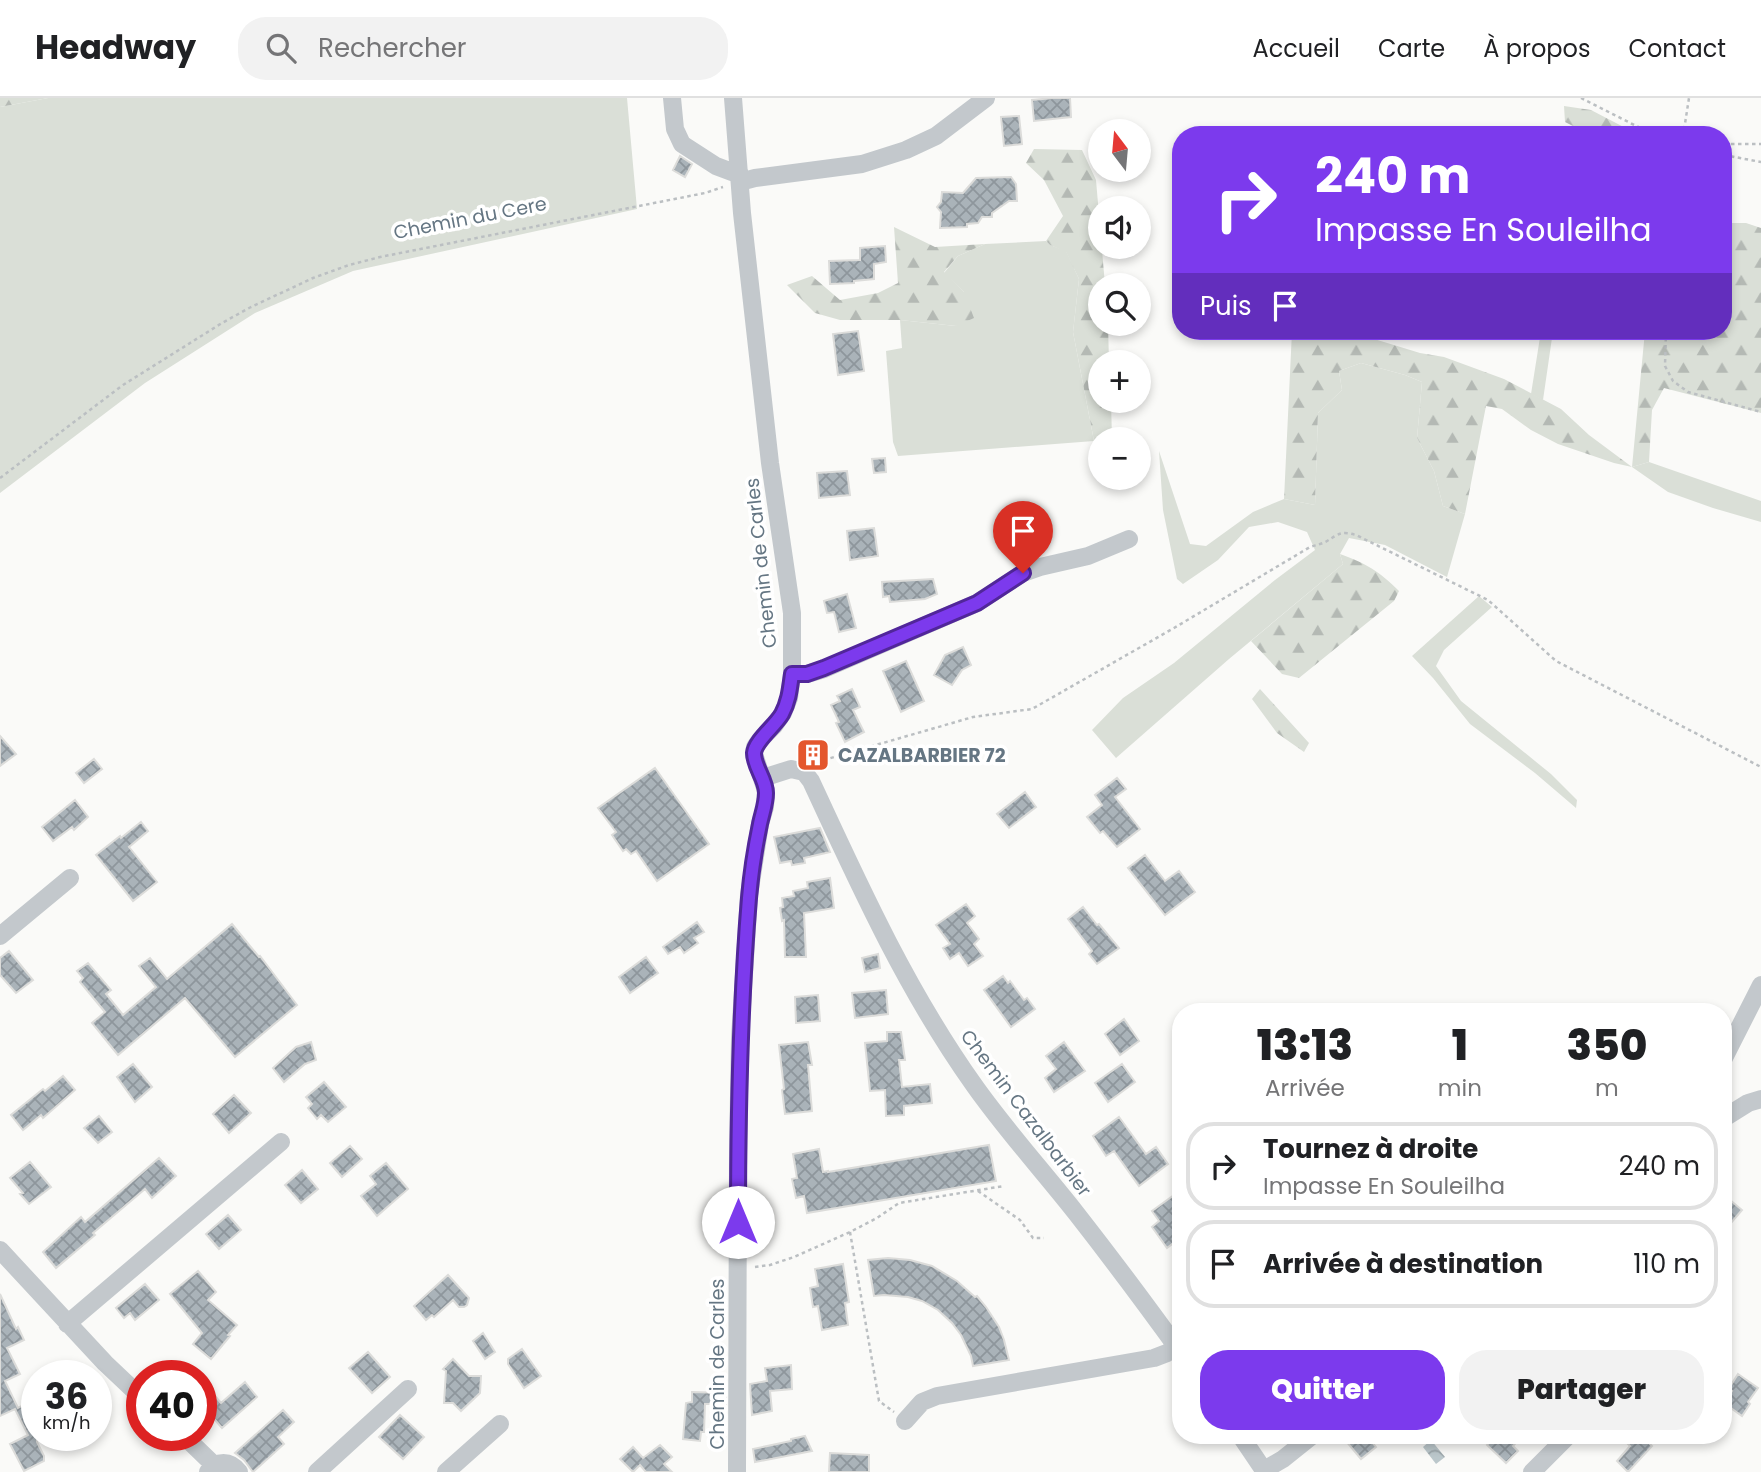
<!DOCTYPE html>
<html lang="fr">
<meta charset="utf-8">
<style>
:root{--surface:#fff;--page:#f2f2f2;--text:#202124;--muted:#757577;--line:#e0e0e0;--accent:#7c3aed}
body{margin:0;font-family:Poppins,sans-serif;background:var(--page);color:var(--text);height:100vh;display:flex;flex-direction:column;font-size:26px;white-space:nowrap}
*{box-sizing:border-box;margin:0}
p{font-size:23px;color:var(--muted)}
.icon{flex:none;width:38px;height:38px;fill:none;stroke:currentColor;stroke-width:2;stroke-linecap:round;stroke-linejoin:round}
.map{position:relative;flex:1;overflow:hidden}
.drawer{position:absolute;left:1172px;top:905px;width:560px;height:441px;display:flex;flex-direction:column;background:var(--surface);border-radius:28px;box-shadow:0 4px 10px #0003}
.drawer>*{flex:none}
.hud{position:absolute;left:1172px;top:28px;width:560px;height:214px;border-radius:28px;box-shadow:0 4px 10px #0003;background:#7c3aed;color:#fff;overflow:hidden}
.needle{width:46px;rotate:344deg}
.fabs{position:absolute;left:1088px;top:21px;display:grid;gap:14px}
.fabs a{display:grid;place-items:center;width:63px;height:63px;border-radius:50%;background:var(--surface);box-shadow:0 4px 10px #0003;font-size:35px}
.speed{position:absolute;left:21px;top:1262px;display:flex;gap:14px;font-size:35px;font-weight:700;text-align:center}
.speed>*{display:grid;place-content:center;width:91px;height:91px;border-radius:50%;background:var(--surface);box-shadow:0 4px 10px #0003;line-height:1}
.speed small{font-size:18px;font-weight:400}
.speed .limit{border:10px solid #d22;background:#fff;color:#111}
.pin{position:absolute;display:grid;place-items:center;width:60px;height:60px;color:#fff;margin:-72px -30px;border-radius:50% 50% 50% 0;rotate:-45deg;box-shadow:0 0 7px #0007}
.pin .icon{rotate:45deg}
.me{position:absolute;width:77px;margin:-38px;rotate:0deg;stroke-linejoin:round;filter:drop-shadow(0 0 5px #0008)}
.turn{display:flex;align-items:center;gap:24px;height:147px;padding:0 28px;font-size:32px}
.turn .icon{width:91px;height:91px;stroke-width:2.5}
.turn b{display:block;font-size:49px;line-height:60px}
.then{display:flex;align-items:center;height:66px;padding:0 28px;background:#0003;gap:14px;font-size:26px}
.eta{display:flex;justify-content:space-evenly;align-items:center;height:119px;text-align:center}
.eta b{font-size:42px;font-weight:800;line-height:49px}
.button{display:flex;gap:14px;margin-top:auto;padding:14px 28px}
.button a{flex:1;height:80px;border-radius:28px;background:var(--accent);color:#fff;font-size:28px;font-weight:800;line-height:80px;text-align:center}
.button a+a{background:var(--page);color:var(--text)}
ul{padding:0;list-style:none}
li{display:flex;align-items:center;gap:21px;height:88px;margin:0 14px 10px;padding:0 14px;border:4px solid var(--line);border-radius:28px}
li div{flex:1}
li b{display:block;font-size:26px}
li em{font-style:normal}
header{display:flex;align-items:center;gap:42px;box-sizing:border-box;height:98px;padding:0 35px;background:var(--surface);border-bottom:2px solid var(--line)}
header strong{font-size:33px}
nav{display:flex;gap:38px;margin-inline-start:auto;font-size:24px}
.search{width:490px;height:63px;background:var(--page);display:flex;align-items:center;gap:18px;box-sizing:border-box;padding:0 24px;border-radius:28px;color:var(--muted);font-size:26px}
.map>svg:first-child{display:block}
.green{fill:#dadfd7}
.forest{fill:url(#forest-firs)}
.water{fill:url(#water-waves)}
.building{fill:url(#building-cross-hatch);stroke:#dcdcda;stroke-width:2}
.lines{fill:none;stroke-linecap:round;stroke-linejoin:round}
.path{stroke:#bbbfc2;stroke-width:2.5;stroke-dasharray:3.5 3.5;stroke-linecap:butt}
.minor{stroke:#c3c8cc;stroke-width:18}
.route-casing{stroke:#51269a;stroke-width:18}
.route{stroke:#7c3aed;stroke-width:12}
.labels{text-anchor:middle;dominant-baseline:central;stroke-width:7;stroke-linejoin:round;paint-order:stroke}
.street-label{font-size:19px;fill:#657683;stroke:#fff}
.poi-label{font-size:19px;font-weight:bold;fill:#657683;stroke:#fff;text-anchor:start}
</style>
<header>
<strong>Headway</strong>
<div class="search"><svg class="icon" aria-label="search" viewBox="0 0 24 24"><circle cx="10" cy="10" r="6"/><path d="M15 15l6 6"/></svg>Rechercher</div>
<nav><a>Accueil</a><a>Carte</a><a>À propos</a><a>Contact</a></nav>
</header>
<div class="map">
<svg width="1761" height="1374" viewBox="0 0 1761 1374">
<defs>
<pattern id="forest-firs" width="22" height="20" patternUnits="userSpaceOnUse" patternTransform="scale(1.75)"><rect width="22" height="20" fill="#dadfd7"/><path d="M5 1l3.5 6h-7zM16 11l3.5 6h-7z" fill="#b4b9b4"/></pattern>
<pattern id="water-waves" width="16" height="10" patternUnits="userSpaceOnUse" patternTransform="scale(1.75)"><rect width="16" height="10" fill="#bbc7cb"/><path d="M0 5q4-4 8 0t8 0" fill="none" stroke="#9ca6aa"/></pattern>
<pattern id="building-cross-hatch" width="8" height="8" patternUnits="userSpaceOnUse" patternTransform="scale(1.75)"><rect width="8" height="8" fill="#aab3b9"/><path d="M0 0l8 8M0 8l8-8" fill="none" stroke="#8e969c"/></pattern>
</defs>
<rect width="100%" height="100%" fill="#fafaf8"/>
<path class="green" d="M48 0H627L637 111 353 173 255 215 145 285 0 395V9Z
M1046 143 1050 147 1066 153 1079 181 1073 234 1094 343 898 358 893 344 886 253 902 250 900 222 956 228 964 194 944 175 958 158 985 146Z
M1541 233H1553L1543 302 1531 296Z
M1361 265 1405 277 1422 284 1417 340 1434 373 1443 408 1465 416 1447 479 1385 447 1349 440 1340 456 1343 466 1229 561 1116 660 1092 632 1123 600 1174 565 1275 482 1315 452 1307 434 1278 424 1249 429 1218 462 1183 486 1177 481 1163 412 1159 353 1190 446 1206 448 1253 414 1284 401 1315 407 1318 315 1342 292 1339 273Z
M1649 364 1761 403V424L1713 410 1668 394 1632 369Z
M1479 498 1492 509 1444 552 1436 568 1461 603 1551 676 1577 702 1576 710 1535 675 1470 626 1433 580 1412 558Z"/>
<path class="forest" d="M0 0H48L0 9Z
M1564 8 1591 12 1639 37H1591L1565 24Z
M1034 51 1082 52 1096 82 1105 187H1101V226H1108L1109 264H1101V303H1111L1112 341 1094 343 1073 234 1079 181 1066 154 1050 147 1046 143 1063 118 1044 82 1026 65Z
M1724 125H1746L1761 130V315L1664 290 1652 312 1649 364 1632 369 1614 365 1558 346 1531 332 1502 311 1486 308 1465 416 1443 408 1434 373 1417 340 1422 284 1405 277 1361 265 1339 273 1342 292 1318 315 1315 407 1284 401 1292 233H1348L1420 255 1444 259 1504 281 1561 311 1589 337 1632 369 1645 233H1724Z
M894 129 935 149 985 146 958 158 944 174 964 194 974 220 956 228 900 222H840L815 215 787 187 812 178 840 202 878 195 898 185Z
M1340 456C1366 465 1380 474 1399 493L1394 503 1299 580 1282 576 1251 543 1343 466Z
M1260 591 1309 645 1304 654 1277 635 1252 601Z"/>
<path class="water" d="M1431 1342 1445 1359 1436 1366 1423 1349Z"/>
<path class="building" d="M1053 0H1070L1071 19 1034 23 1032 2Z
M1019 18 1022 46 1004 48 1001 19Z
M680 58 692 66 685 79 673 72Z
M1011 79 1016 86 1017 103H1009L992 115V119H982L978 125 967 126V129L940 130 941 114 937 109 941 104 942 94 963 95 976 80Z
M885 148 886 164 874 166V181L854 183V185L830 186 829 163 860 162V150Z
M858 233 864 273 838 277 833 236Z
M885 360 886 374 874 375 872 361Z
M847 373 850 397 819 400 817 375Z
M874 430 878 458 850 462 847 433Z
M933 481 937 496 925 501 890 504 889 498 883 499 882 484Z
M847 496 856 530 839 534 834 514 827 515 824 503Z
M963 549 971 567 962 572 952 587 934 577 945 557Z
M906 563 924 603 901 614 883 573Z
M852 591 860 609 853 612 864 634 845 644 836 625 839 624 831 607 840 603 837 598Z
M0 638 16 656 0 668Z
M94 661 102 671 84 685 76 675Z
M655 670 709 746 657 783 636 753 631 756 626 751 623 753 612 737 616 734 598 710Z
M1117 680 1126 691 1115 699 1140 731 1117 749 1103 733 1100 735 1087 719 1102 707 1095 697Z
M1025 694 1036 709 1009 730 997 716Z
M75 702 88 719 74 732 72 729 53 743 42 729Z
M141 724 148 733 129 749 157 784 133 803 96 757 120 738 121 740Z
M820 730 830 754 804 760 805 765 792 767 791 763 780 765 774 739Z
M1145 757 1165 783 1179 773 1195 794 1165 817 1128 770Z
M830 780 834 810 804 815 806 859H785L784 822 782 823 780 810 783 809 782 800 794 798 793 793 808 790 807 784Z
M966 806 975 818 967 825 979 841 974 846 983 858 968 868 959 855 950 861 943 850 950 846 936 827Z
M1083 809 1097 827 1099 826 1119 850 1097 866 1089 856 1092 853 1068 821Z
M697 824 704 834 694 840 698 845 684 855 680 849 668 856 663 849Z
M232 826 259 859 260 858 297 907 235 959 185 900 118 957 92 925 105 914 80 884 83 880 77 873 88 865 111 892 106 896 123 917 156 889 139 868 150 860 167 881Z
M9 853 33 882 16 895 0 877V860Z
M878 856 880 870 865 874 862 860Z
M646 859 658 875 630 895 619 879Z
M1003 878 1008 885 1010 883 1024 902 1027 900 1035 911 1011 929 984 892Z
M886 892 888 916 855 920 852 895Z
M818 897 820 923 796 925 795 899Z
M1124 921 1139 943 1120 957 1105 936Z
M887 934H901L905 962H899L902 989 930 986 932 1005 904 1008V1017L886 1018 885 992 870 993 865 945 887 943Z
M311 944 316 962 305 966 284 984 273 970 296 949Z
M808 944 812 967H808L812 1013 785 1016 782 992 784 991 779 947Z
M1064 944 1085 973 1054 994 1045 980 1056 971 1046 958Z
M133 966 152 989 135 1004 117 979Z
M1122 966 1135 984 1108 1004 1095 985Z
M63 978 75 992 43 1020 41 1017 23 1032 11 1017 43 991 45 993Z
M324 984 346 1009 328 1024 321 1017 317 1021 313 1016 308 1010 312 1006 306 999Z
M234 997 251 1015 229 1035 213 1016Z
M99 1018 112 1034 98 1045 84 1030Z
M1119 1019 1146 1056 1156 1049 1168 1066 1139 1088 1114 1053 1106 1058 1093 1038Z
M989 1047 996 1083 807 1115 804 1098 796 1100 792 1081 797 1080 793 1056 819 1051 823 1074 828 1073V1074Z
M350 1048 362 1061 342 1079 330 1065Z
M159 1060 176 1078 152 1100 145 1091 93 1135 95 1137 56 1170 43 1154 81 1119 85 1124Z
M30 1064 51 1089 29 1106 20 1096 23 1095 10 1080Z
M386 1065 408 1091 377 1118 361 1098 376 1086 370 1078Z
M302 1072 318 1091 301 1105 285 1087Z
M1181 1092V1139L1167 1150 1152 1129 1159 1123 1152 1113Z
M1724 1097 1742 1112 1724 1133Z
M228 1117 241 1132 219 1151 206 1136Z
M888 1160 910 1162 932 1168 957 1183 975 1199 977 1198 986 1209 999 1229 1004 1242 1009 1262 973 1268 971 1258 961 1237 952 1225 938 1212 922 1203 908 1199 884 1197 874 1198 868 1162Z
M843 1166 849 1204 845 1205 848 1227 822 1232 818 1208 813 1209 810 1190 818 1188 815 1171Z
M198 1173 216 1194 208 1202 237 1227 228 1237 230 1238 211 1261 193 1246 202 1235 170 1196Z
M448 1177 469 1200 467 1207 464 1209H459L453 1202 434 1219 432 1217 426 1222 414 1208Z
M145 1186 159 1202 135 1222 130 1215 124 1220 116 1210Z
M0 1196 16 1231 18 1229 24 1242 7 1250 20 1276 5 1283 18 1310 33 1302 37 1309V1344L44 1358V1363L24 1373 10 1346 28 1337 15 1311 0 1318Z
M483 1235 495 1254 485 1261 473 1243Z
M522 1251 541 1278 524 1290 508 1266V1261Z
M368 1254 390 1279 372 1295 349 1270Z
M453 1261 469 1278H481L480 1295 461 1313 453 1305H444L446 1273 443 1271Z
M791 1267 792 1291 770 1293 772 1313 752 1317 750 1286 767 1283 765 1270Z
M1738 1276 1758 1290 1748 1304 1750 1306 1742 1318 1724 1305 1732 1293 1729 1290Z
M245 1284 257 1299 222 1330 203 1308 215 1298 221 1305Z
M692 1294 726 1295V1306H705L704 1334H701L700 1343 683 1341 686 1305 692 1304Z
M283 1312 294 1324 278 1339 284 1346 253 1374 244 1362 235 1355Z
M400 1317 424 1339 403 1361 379 1339Z
M1341 1337H1379L1372 1344 1376 1349 1361 1361Z
M1496 1337H1523L1513 1348 1518 1353 1506 1365 1487 1347Z
M1619 1337H1641L1652 1348 1628 1374 1617 1363 1630 1348Z
M805 1338 812 1353 755 1364 753 1351 791 1343V1341Z
M660 1347 672 1359 664 1366 672 1374H646L640 1367 633 1374 620 1361 633 1349 643 1360Z
M830 1355 869 1357V1374H829Z"/>
<g class="lines">
<path class="path" d="M1581 0 1654 37
M1680 37 1684 32 1689 0
M1724 46H1761
M1724 57 1761 64
M1666 233 1665 268 1673 283 1688 294 1761 314
M0 380 123 287 222 225 251 209 313 180 349 167 380 159 705 95 723 89
M817 664 973 619 1032 611 1174 530 1310 449C1316 447 1322 446 1327 443 1340 435 1341 433 1356 437L1488 502 1556 563 1761 669
M978 1093 1020 1122 1033 1140H1044
M850 1134 879 1303 894 1314
M755 1169 770 1167 794 1159 850 1134 877 1120 899 1105 1004 1088"/>
<path class="minor" d="M672 0 675 31 682 46 716 68 732 74 739 73
M733 0 742 115 770 365 792 515V576L789 600 783 615 774 628 760 642 755 649 754 656 766 693 765 709 760 726 749 797 740 940 738 1054 737 1374
M740 84 755 80 862 66 906 52 936 38 986 0
M792 576H807L824 571 977 505 1023 475 1040 469 1088 458 1129 441
M763 680 791 671 804 674 811 683C859 787 907 893 974 987 1005 1031 1042 1072 1076 1115 1112 1161 1147 1208 1181 1255
M0 838 70 780
M1724 960 1761 887
M1724 1020 1748 1005 1761 1001
M0 1152 105 1265 142 1300
M67 1226 281 1044
M905 1323 922 1304 937 1298 1154 1260 1167 1255 1176 1248
M183 1337 214 1367
M1240 1337 1265 1374
M1264 1372 1283 1361 1313 1337
M208 1374C217 1362 230 1362 239 1374
M317 1374 408 1291
M446 1374 500 1326
M1532 1374 1569 1337"/>
</g>
<g class="lines">
<defs>
<path id="route" d="M738 1124C738 1016 740 908 749 800 751 776 755 750 760 726 762 716 766 706 766 695 766 681 754 669 754 655 755 643 775 628 782 616 789 603 790 590 792 576H807L824 570 977 505 1023 475"/>
</defs>
<use href="#route" class="route-casing"/>
<use href="#route" class="route"/>
</g>
<defs>
<symbol id="building-square" viewBox="-11 -11 22 22"><rect x="-9" y="-9" width="18" height="18" rx="4" fill="#e4572e" stroke="#fff"/><path d="M-4-6H4V6H1V3H-1V6H-4ZM-2.5-4.3h1.7v1.8h-1.7ZM.8-4.3h1.7v1.8H.8ZM-2.5-1h1.7V.8h-1.7ZM.8-1h1.7V.8H.8Z" fill="#fff"/></symbol>
</defs>
<g fill-rule="evenodd">
<use href="#building-square" x="794" y="638" width="38" height="38"/>
</g>
<g class="labels">
<g class="street-label">
<text transform="translate(470 120) rotate(-11)">Chemin du Cere</text>
<text transform="translate(761 465) rotate(-96)">Chemin de Carles</text>
<text transform="translate(1026 1015) rotate(53)">Chemin Cazalbarbier</text>
<text transform="translate(717 1266) rotate(-90)">Chemin de Carles</text>
</g>
<g class="poi-label">
<text x="838" y="657">CAZALBARBIER 72</text>
</g>
</g>
</svg>
<div class="fabs">
<a><svg class="needle" viewBox="-14 -14 28 28"><path d="M0-13l5 13h-10z" fill="#e53935"/><path d="M0 13l5-13h-10z" fill="#757577"/></svg></a>
<a><svg class="icon" aria-label="sound" viewBox="0 0 24 24"><path d="M4 9h4l5-4v14l-5-4H4zM17 9q2 3 0 6"/></svg></a>
<a><svg class="icon" aria-label="search" viewBox="0 0 24 24"><circle cx="10" cy="10" r="6"/><path d="M15 15l6 6"/></svg></a>
<a>+</a>
<a>−</a>
</div>
<div class="speed"><div>36<small>km/h</small></div><div class="limit">40</div></div>
<div class="pin" style="left:1023px;top:475px;background:#d93025"><svg class="icon" aria-label="arrive" viewBox="0 0 24 24"><path d="M6 21V4h12l-3 4 3 4H6"/></svg></div>
<svg class="me" style="left:738px;top:1124px" viewBox="-20 -20 40 40"><circle r="19" fill="#fff"/><path d="M0-13L10 11 0 6-10 11z" fill="#7c3aed"/></svg>
<div class="hud">
<div class="turn"><svg class="icon" aria-label="right" viewBox="0 0 24 24"><path d="M7 20v-9h11M14 6l5 5-5 5"/></svg><div><b>240 m</b>Impasse En Souleilha</div></div>
<div class="then">Puis<svg class="icon" aria-label="arrive" viewBox="0 0 24 24"><path d="M6 21V4h12l-3 4 3 4H6"/></svg></div>
</div>
<section class="drawer">
<div class="eta">
<div><b>13:13</b><p>Arrivée</p></div>
<div><b>1</b><p>min</p></div>
<div><b>350</b><p>m</p></div>
</div>
<ul>
<li><svg class="icon" aria-label="right" viewBox="0 0 24 24"><path d="M7 20v-9h11M14 6l5 5-5 5"/></svg><div><b>Tournez à droite</b><p>Impasse En Souleilha</p></div><em>240 m</em></li>
<li><svg class="icon" aria-label="arrive" viewBox="0 0 24 24"><path d="M6 21V4h12l-3 4 3 4H6"/></svg><div><b>Arrivée à destination</b></div><em>110 m</em></li>
</ul>
<div class="button"><a>Quitter</a><a>Partager</a></div>
</section>
</div>
